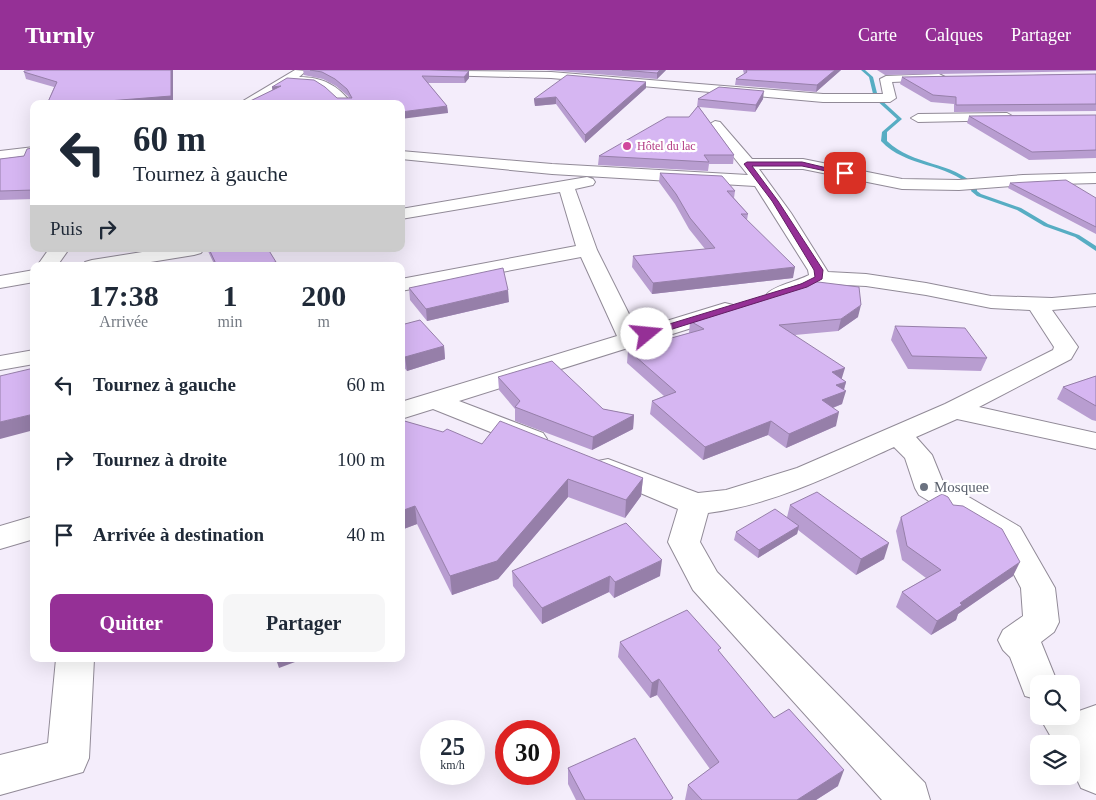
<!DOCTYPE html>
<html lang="fr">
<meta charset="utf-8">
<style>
:root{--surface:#fff;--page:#f6f6f7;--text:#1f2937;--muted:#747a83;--accent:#953096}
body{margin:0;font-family:"Times New Roman",serif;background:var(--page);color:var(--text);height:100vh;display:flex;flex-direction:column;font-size:19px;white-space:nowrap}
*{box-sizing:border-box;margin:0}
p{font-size:16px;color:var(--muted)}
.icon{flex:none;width:28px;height:28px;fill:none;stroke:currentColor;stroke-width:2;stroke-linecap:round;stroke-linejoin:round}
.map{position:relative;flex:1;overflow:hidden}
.drawer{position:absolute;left:30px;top:192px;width:375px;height:400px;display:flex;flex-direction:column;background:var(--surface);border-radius:10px;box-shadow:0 5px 20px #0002}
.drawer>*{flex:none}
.top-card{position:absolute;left:30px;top:30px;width:375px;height:152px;border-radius:10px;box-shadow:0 5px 20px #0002;background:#fff;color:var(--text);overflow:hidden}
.fabs{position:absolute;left:1030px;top:605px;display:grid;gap:10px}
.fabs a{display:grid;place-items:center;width:50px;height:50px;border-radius:10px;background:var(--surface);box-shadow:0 5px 20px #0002;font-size:25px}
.speed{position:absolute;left:420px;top:650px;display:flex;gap:10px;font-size:25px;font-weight:700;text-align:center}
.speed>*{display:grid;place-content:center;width:65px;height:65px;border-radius:50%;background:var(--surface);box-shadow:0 5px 20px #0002;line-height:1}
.speed small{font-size:12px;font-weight:400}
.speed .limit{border:8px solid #d22;background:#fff;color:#111}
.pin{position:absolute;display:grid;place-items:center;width:42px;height:42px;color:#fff;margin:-21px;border-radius:10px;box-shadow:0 2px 8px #0006}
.me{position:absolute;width:55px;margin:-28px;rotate:73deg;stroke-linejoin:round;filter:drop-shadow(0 0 4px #0008)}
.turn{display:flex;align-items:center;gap:18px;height:105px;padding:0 20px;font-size:22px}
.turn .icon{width:65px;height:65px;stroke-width:2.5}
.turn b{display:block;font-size:35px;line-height:42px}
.then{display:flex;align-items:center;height:48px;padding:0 20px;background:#0003;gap:10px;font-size:19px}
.eta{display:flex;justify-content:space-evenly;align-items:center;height:85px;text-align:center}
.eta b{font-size:30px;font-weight:600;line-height:35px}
.cta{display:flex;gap:10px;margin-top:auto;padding:10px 20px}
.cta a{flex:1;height:58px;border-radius:10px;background:var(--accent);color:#fff;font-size:20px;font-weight:600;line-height:58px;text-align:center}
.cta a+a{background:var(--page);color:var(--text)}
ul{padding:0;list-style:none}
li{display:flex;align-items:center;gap:15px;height:75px;padding:0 20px}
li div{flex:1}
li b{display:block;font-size:19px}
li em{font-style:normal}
header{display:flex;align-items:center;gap:30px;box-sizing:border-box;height:70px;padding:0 25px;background:var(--accent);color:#fff}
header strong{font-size:24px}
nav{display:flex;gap:28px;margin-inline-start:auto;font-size:18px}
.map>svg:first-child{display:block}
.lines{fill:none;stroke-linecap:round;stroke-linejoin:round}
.stream{fill:#57adc3;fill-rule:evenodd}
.minor-casing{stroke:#918a97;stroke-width:2}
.minor{fill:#fff;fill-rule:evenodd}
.wall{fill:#b89dd0}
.shaded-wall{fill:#967fa9}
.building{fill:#d6b6f2;stroke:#967fa9}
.route{fill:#953096;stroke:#611f62}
.hotel-dot{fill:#d1479c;stroke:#fff;stroke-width:2}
.worship-dot{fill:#6b7280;stroke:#fff;stroke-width:2}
.labels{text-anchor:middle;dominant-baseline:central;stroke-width:4.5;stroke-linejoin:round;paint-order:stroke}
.far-hotel-label{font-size:12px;fill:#b23c85;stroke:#fff;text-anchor:start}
.worship-label{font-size:15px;fill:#5b616d;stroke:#fff;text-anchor:start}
</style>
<header>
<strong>Turnly</strong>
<nav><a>Carte</a><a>Calques</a><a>Partager</a></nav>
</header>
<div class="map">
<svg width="1096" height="730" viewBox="0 0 1096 730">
<rect width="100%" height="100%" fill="#f4edfb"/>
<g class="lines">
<path class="stream" d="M861 0H865L873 7 878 27 902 49 887 62V71C914 97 951 90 977 117V121L981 124 1021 138 1048 154 1079 165 1096 176V181L1075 167 1044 156 1017 140 977 126 971 121 972 118C947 92 906 98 881 71L882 62 897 49 874 28 869 7Z"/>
<defs>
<path id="minor" d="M295 0 306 1 299 7C322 7 338 15 352 34H339L327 22 316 15 288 13 253 34H238Z
M361 0 551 2 823 24H883L880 9 886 6 939 4 945 7 939 10 892 12 896 28 890 32H823L551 8 366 3Z
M1007 43 1014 47 1012 50 918 52 911 48 918 44Z
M715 51 720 52 752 89H803L902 109 959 110 1023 105 1096 103V113L1023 115 959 120 902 119 803 99H759L791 143 828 202 866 204 926 213 991 226 1052 228 1096 224V236L1052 240 1078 277 1071 289 979 337 1096 363V379L957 349 916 367 932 385 943 412 1020 457 1055 518 1059 552 1054 562 1041 572 1058 614H1039V630L1025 626 1010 587 1003 580 998 570 1003 560 1023 546 1021 518 997 472 919 425 915 418 905 388 894 377C835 404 772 435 708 443L700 472 717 502 925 713 930 730H882L693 520 668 472 678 439 598 405 594 398 598 391 608 389 698 423 726 420 797 398 945 334 1053 280 1054 277 1030 240 991 238 926 225 866 216 823 214 811 220 785 228 778 230 771 228 767 224C773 216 798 211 809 205L808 200 755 116 552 104 401 89V81L552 94 748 105 708 55Z
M34 77V85L0 89V81Z
M587 107 593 109 595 112 593 115 575 119 597 180 637 260 725 233 733 235 736 240 733 245 459 331 543 363 547 369 543 375 533 377 523 375 433 339 401 349V332L617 266 581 187 401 221V209L576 176 560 122 401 149V139Z
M49 179H69L57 196H37Z
M161 179H204L201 183 194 185 126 196H82L85 192 92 190Z
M34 200V212L0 218V206Z
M34 280V294L0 300V286Z
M34 446V469L0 479V456Z
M56 589H94L89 688 83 702 0 725V685L48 673Z
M1071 633 1079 641 1096 635V724L1081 718 1071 697V674H1055L1039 646H1071Z"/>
</defs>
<use href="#minor" class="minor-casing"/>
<use href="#minor" class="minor"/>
</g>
<path class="wall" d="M303 0H429L469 1V8L465 13H428L447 36 448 43 244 34 273 20 272 17 337 28H349L348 26 336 16 323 9 304 5Z
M546 0H666L657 9Z
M743 0H841L816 22 735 15 736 9 744 4Z
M877 0H1096V1L885 5Z
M24 2 173 33 162 34H47L54 17 26 9Z
M1096 4V41L954 42V34L931 32 900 14 902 7Z
M646 18 585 73 556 34 535 36 534 29Z
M698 29H763L755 42 699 37 734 85 733 94H709L708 101 598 95 599 86 689 47 697 37Z
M1096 45V88L1029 90 967 53 969 46Z
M34 64V129L0 130V89L24 86 32 78Z
M660 103 735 121 734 128 748 144 747 150 793 208 652 224 632 197 633 186 705 179 689 159 675 134 659 112Z
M1010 113 1096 128V164L1008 118Z
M207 179H268L277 196H215Z
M409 218 509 232 427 251 410 230Z
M858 247 838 261 795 265 842 309 846 312 844 320 842 334 833 338 836 356 786 378 768 365 703 390 650 344 652 331 664 326 627 293 628 280 689 263 690 251Z
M401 255 444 276 445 289 407 301 401 294Z
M895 256 987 288 981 301 908 299 891 270Z
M1096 306V351L1092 350 1057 329 1063 317Z
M498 307 603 339 634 345 633 359 592 380 515 351V339L499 320Z
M401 350 482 374 643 408 641 426 625 448 568 427 498 509 452 525 417 454 401 460Z
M790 435 884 489 856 505 798 460 797 464 758 488 734 470 736 462 787 447Z
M953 435 1013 506 958 544 956 550 931 565 896 537 902 522 926 508 902 490 896 461 901 447Z
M512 501 660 506 614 528 609 522 542 554 513 516Z
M620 572 720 583 774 648 838 716 816 730H685L688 715 710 699 657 625 650 628 618 587Z
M568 698 673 730H576L568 714Z"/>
<path class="shaded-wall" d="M171 0H173V33L162 34H108V31Z
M660 0H666L657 9V3Z
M835 0H841L816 22 817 15Z
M469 1V8L465 13 464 7Z
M646 12V18L585 73V65Z
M281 16 273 24 272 17Z
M764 21 763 29 755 42 756 35Z
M556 27V34L535 36 534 29Z
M447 36 448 43 401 49V42Z
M276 192 277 196H253Z
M795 197 793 208 652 224 653 213Z
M508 220 509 232 427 251 426 239Z
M861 235 858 247 838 261 841 249Z
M444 276 445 289 407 301 405 287Z
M845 298 841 311 832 302Z
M846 312 843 322 846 321 842 334 819 343 822 330 836 315Z
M839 342 836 356 786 378 789 364Z
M34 344V360L0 369V352Z
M634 345 633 359 592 380 593 367Z
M771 351 768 365 703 390 705 377Z
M643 408 641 426 625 448 626 430Z
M568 409V427L498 509 452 525 450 506Z
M415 436 417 454 401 460V441Z
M799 456 797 464 758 488 759 480Z
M889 473 884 489 856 505 861 489Z
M662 490 660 506 614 528 615 512Z
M1020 492 1013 506 958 544 956 550 931 565 937 551 960 533Z
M610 506 609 522 542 554V538Z
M276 589H303L279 598Z
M659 609 657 625 650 628 652 613Z
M844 700 838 716 816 730H797Z"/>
<path class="building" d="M33 0H171V26L108 31V34H47L57 12 24 2V1Z
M310 0H429L469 1 464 7 422 6 447 36 401 42V34H244L281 16 272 17 287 8 314 10 325 17 337 28H352L347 19 335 9 322 2Z
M622 0H660L657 3Z
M746 0H835L817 15 736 9 747 2Z
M1096 4V34L956 35V27L933 25 902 7Z
M567 5 646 12 585 65 556 27 534 29Z
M719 17 764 21 756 35 698 29Z
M698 36 734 85H704L709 92 599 86 667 47H689Z
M1096 45V80L1032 82 969 46Z
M34 64V120L0 121V89L24 86 27 79 32 78V68Z
M660 103 722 106 735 121H727L748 144H741L795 197 653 213 633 186 715 178 690 148 676 124Z
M1066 110 1096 128V157L1010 113Z
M209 179H268L276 192 253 196H217Z
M503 198 508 220 426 239 409 218Z
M810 211 859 217 861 235 841 249 779 255 845 298 832 302 846 312 836 315 846 321 822 330 839 342 789 364 771 351 705 377 652 331 676 322 628 280 704 259 690 251Z
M420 250 444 276 405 287 401 283V255Z
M895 256 965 258 987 288 912 286Z
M552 291 603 339 634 345 593 367 515 337 520 331 498 307Z
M34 298V344L0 352V306Z
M1096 306V336L1063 317Z
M401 350 443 362 447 359 482 374 500 351 643 408 626 430 568 409 497 491 450 506 415 436 401 441Z
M817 422 889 473 861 489 790 435Z
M942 424 948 427 953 435 963 436 1002 459 1020 492 960 533 962 535 937 551 902 522 941 500 907 476 901 447Z
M775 439 799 456 759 480 736 462Z
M626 453 662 490 615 512 610 506 542 538 512 501Z
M687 540 721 578 718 580 774 648 789 639 844 700 797 730H702L688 715 719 692 659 609 652 613 620 572Z
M635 668 673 728 670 730H585L568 698Z"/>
<path class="route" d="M802 92 848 103 845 105 802 96H752L778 131 823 200 822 209 807 217 650 266H643V262L801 214 815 207 814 200 772 131 744 94 747 92Z"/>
<circle class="hotel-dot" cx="627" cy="76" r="5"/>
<circle class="worship-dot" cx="924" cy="417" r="5"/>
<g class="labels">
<g class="far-hotel-label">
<text x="637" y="76">Hôtel du lac</text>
</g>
<g class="worship-label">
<text x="934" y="417">Mosquee</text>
</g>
</g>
</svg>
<div class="fabs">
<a><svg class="icon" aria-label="search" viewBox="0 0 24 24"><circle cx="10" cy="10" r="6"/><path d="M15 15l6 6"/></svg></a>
<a><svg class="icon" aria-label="layers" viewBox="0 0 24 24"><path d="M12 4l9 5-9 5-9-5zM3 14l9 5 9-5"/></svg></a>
</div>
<div class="speed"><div>25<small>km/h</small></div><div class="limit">30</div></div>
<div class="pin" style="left:845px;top:103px;background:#d93025"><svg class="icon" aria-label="arrive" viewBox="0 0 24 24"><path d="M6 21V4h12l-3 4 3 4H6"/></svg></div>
<svg class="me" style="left:647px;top:264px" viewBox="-20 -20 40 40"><circle r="19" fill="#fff"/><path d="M0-13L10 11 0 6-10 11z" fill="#953096"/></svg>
<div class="top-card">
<div class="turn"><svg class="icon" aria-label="left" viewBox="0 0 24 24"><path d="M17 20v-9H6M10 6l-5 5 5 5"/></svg><div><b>60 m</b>Tournez à gauche</div></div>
<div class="then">Puis<svg class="icon" aria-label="right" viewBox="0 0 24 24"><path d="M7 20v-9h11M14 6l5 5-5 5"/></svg></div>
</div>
<section class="drawer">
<div class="eta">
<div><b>17:38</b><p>Arrivée</p></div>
<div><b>1</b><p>min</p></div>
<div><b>200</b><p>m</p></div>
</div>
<ul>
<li><svg class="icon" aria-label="left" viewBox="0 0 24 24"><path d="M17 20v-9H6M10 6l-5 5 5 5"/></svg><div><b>Tournez à gauche</b></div><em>60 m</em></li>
<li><svg class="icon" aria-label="right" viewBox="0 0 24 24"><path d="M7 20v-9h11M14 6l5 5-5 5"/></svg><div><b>Tournez à droite</b></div><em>100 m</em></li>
<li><svg class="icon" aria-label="arrive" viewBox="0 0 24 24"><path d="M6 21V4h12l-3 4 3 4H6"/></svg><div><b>Arrivée à destination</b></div><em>40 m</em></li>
</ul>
<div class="cta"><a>Quitter</a><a>Partager</a></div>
</section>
</div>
